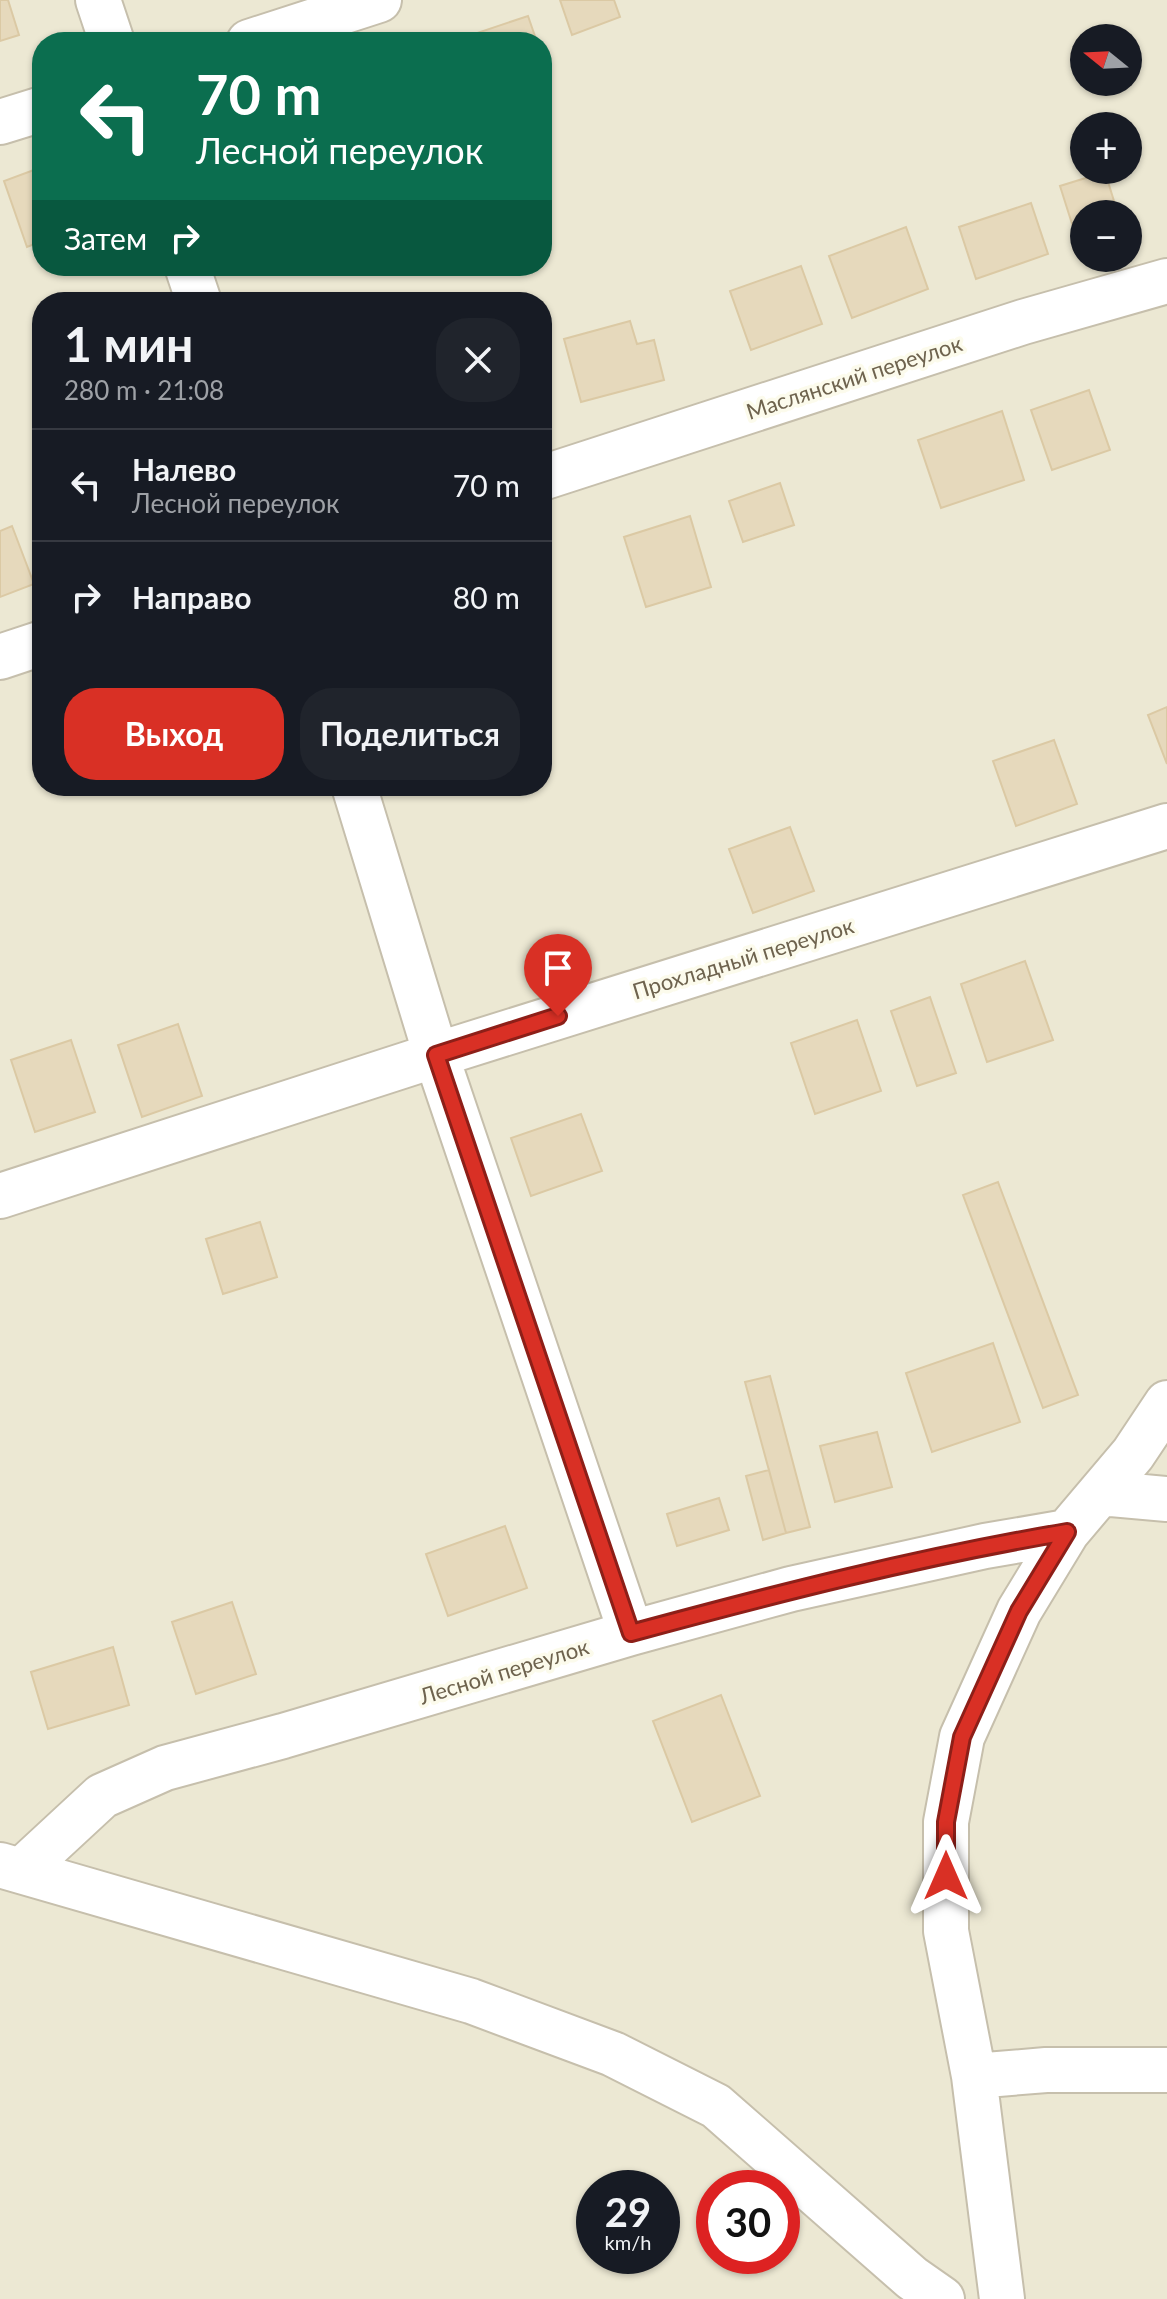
<!DOCTYPE html>
<html lang="ru">
<meta charset="utf-8">
<style>
:root{--surface:#171b24;--page:#20242c;--text:#f1f3f6;--muted:#9ea1a6;--line:#363941;--accent:#d93025}
body{margin:0;font-family:Lato,sans-serif;background:var(--page);color:var(--text);height:100vh;display:flex;flex-direction:column;font-size:30px;white-space:nowrap}
*{box-sizing:border-box;margin:0}
p{font-size:26px;color:var(--muted)}
.icon{flex:none;width:44px;height:44px;fill:none;stroke:currentColor;stroke-width:2;stroke-linecap:round;stroke-linejoin:round}
.map{position:relative;flex:1;overflow:hidden}
.panel{position:absolute;left:32px;top:292px;width:520px;height:504px;display:flex;flex-direction:column;background:var(--surface);border-radius:32px;box-shadow:0 2px 6px #0004}
.panel>*{flex:none}
.guide{position:absolute;left:32px;top:32px;width:520px;height:244px;border-radius:32px;box-shadow:0 2px 6px #0004;background:#0b6e4f;color:#fff;overflow:hidden}
.needle{width:52px;rotate:288deg}
.buttons{position:absolute;left:1070px;top:24px;display:grid;gap:16px}
.buttons a{display:grid;place-items:center;width:72px;height:72px;border-radius:50%;background:var(--surface);box-shadow:0 2px 6px #0004;font-size:40px}
.speed{position:absolute;left:576px;top:2170px;display:flex;gap:16px;font-size:40px;font-weight:700;text-align:center}
.speed>*{display:grid;place-content:center;width:104px;height:104px;border-radius:50%;background:var(--surface);box-shadow:0 2px 6px #0004;line-height:1}
.speed small{font-size:20px;font-weight:400}
.speed .limit{border:12px solid #d22;background:#fff;color:#111}
.pin{position:absolute;display:grid;place-items:center;width:68px;height:68px;color:#fff;margin:-82px -34px;border-radius:50% 50% 50% 0;rotate:-45deg;box-shadow:0 0 8px #0007}
.pin .icon{rotate:45deg}
.me{position:absolute;width:88px;margin:-44px;rotate:0deg;stroke-linejoin:round;filter:drop-shadow(0 0 6px #0008)}
.turn{display:flex;align-items:center;gap:28px;height:168px;padding:0 32px;font-size:36px}
.turn .icon{width:104px;height:104px;stroke-width:2.5}
.turn b{display:block;font-size:56px;line-height:68px}
.then{display:flex;align-items:center;height:76px;padding:0 32px;background:#0003;gap:16px;font-size:30px}
.round{display:grid;place-items:center;flex:none;width:84px;height:84px;border-radius:32px;background:var(--page)}
.overview{display:flex;align-items:center;justify-content:space-between;height:136px;padding:0 32px}
h1{font-size:48px;font-weight:700;line-height:60px}
.primary-button{display:flex;gap:16px;margin-top:auto;padding:16px 32px}
.primary-button a{flex:1;height:92px;border-radius:32px;background:var(--accent);color:#fff;font-size:32px;font-weight:700;line-height:92px;text-align:center}
.primary-button a+a{background:var(--page);color:var(--text)}
ul{padding:0;list-style:none}
li{display:flex;align-items:center;gap:24px;height:112px;padding:0 32px;border-top:2px solid var(--line)}
li div{flex:1}
li b{display:block;font-size:30px}
li em{font-style:normal}
.map>svg:first-child{display:block}
.residential{fill:#ece8d3;fill-rule:evenodd}
.building{fill:#e6d9bc;stroke:#dbc9a4;stroke-width:2}
.lines{fill:none;stroke-linecap:round;stroke-linejoin:round}
.minor-casing{stroke:#c6bfac;stroke-width:48}
.minor{stroke:#fff;stroke-width:44}
.route-casing{stroke:#8d1f18;stroke-width:20}
.route{stroke:#d93025;stroke-width:14}
.labels{text-anchor:middle;dominant-baseline:central;stroke-width:7;stroke-linejoin:round;paint-order:stroke}
.street-label{font-size:22px;fill:#6e634e;stroke:#fcfbec}
</style>
<div class="map">
<svg width="1167" height="2299" viewBox="0 0 1167 2299">
<rect width="100%" height="100%" fill="#f9f7e6"/>
<path class="residential" d="M0 0H1167V2299H0ZM1084 38H1128V82H1084ZM42 42H542V266H42ZM1084 126H1128V170H1084ZM1084 214H1128V258H1084ZM42 302H542V786H42ZM594 2188H662V2256H594ZM714 2188H782V2256H714Z"/>
<path class="building" d="M0 0H8L19 35 0 41Z
M560 0H614L620 17 572 35Z
M528 16 537 42H474L471 35Z
M42 167V241L27 247 4 181Z
M1105 172 1118 214H1084V248L1080 249 1060 186Z
M1031 203 1048 254 976 279 959 227Z
M906 227 928 289 852 318 829 256Z
M801 266 822 324 751 350 730 291Z
M630 321 637 344 654 340 664 380 581 402 564 339Z
M1089 390 1110 450 1052 470 1031 410Z
M1002 411 1024 480 941 508 918 440Z
M780 483 794 525 743 542 729 501Z
M690 516 711 587 646 607 624 537Z
M12 526 34 584 0 597V531Z
M1167 707V764L1148 715Z
M1054 740 1077 804 1016 826 993 761Z
M790 827 814 891 753 913 729 849Z
M1025 961 1053 1040 987 1062 961 984Z
M930 997 956 1073 917 1086 891 1011Z
M857 1020 881 1091 815 1114 791 1043Z
M178 1024 202 1096 142 1117 118 1045Z
M71 1040 95 1112 35 1132 11 1060Z
M581 1114 602 1171 531 1196 511 1138Z
M998 1182 1078 1395 1043 1408 963 1195Z
M260 1222 277 1277 223 1294 206 1239Z
M993 1343 1020 1422 932 1452 906 1373Z
M770 1376 810 1527 786 1533 745 1382Z
M877 1432 892 1487 835 1502 820 1446Z
M769 1470 786 1533 763 1540 746 1476Z
M719 1498 729 1530 677 1546 667 1514Z
M505 1526 527 1588 448 1616 426 1554Z
M232 1602 256 1674 196 1694 172 1622Z
M113 1647 129 1705 48 1729 31 1672Z
M721 1695 760 1796 692 1822 653 1721Z"/>
<g class="lines">
<defs>
<path id="minor" d="M98 0 112 42
M249 42 379 0
M0 122 42 109
M187 266 199 302
M542 478 1023 322 1167 281
M0 657 42 643
M354 786 436 1055 631 1633
M0 1196 436 1055 1167 826
M1100 1493 1167 1499
M0 1865 471 2001 613 2054 716 2106 912 2278 942 2299
M21 1871 102 1796 165 1768 283 1736 631 1633 791 1589 985 1546 1067 1532
M974 2076 1046 2070H1167
M1002 2299 974 2076 946 1931V1822L962 1737 1019 1611 1067 1532 1133 1454 1167 1403"/>
</defs>
<use href="#minor" class="minor-casing"/>
<use href="#minor" class="minor"/>
</g>
<g class="lines">
<defs>
<path id="route" d="M558 1016 436 1055 631 1633C775 1594 919 1557 1067 1532L1019 1611 962 1737 946 1822V1876"/>
</defs>
<use href="#route" class="route-casing"/>
<use href="#route" class="route"/>
</g>
<g class="labels">
<g class="street-label">
<text transform="translate(854 377) rotate(-18)">Маслянский переулок</text>
<text transform="translate(743 958) rotate(-17)">Прохладный переулок</text>
<text transform="translate(504 1671) rotate(-17)">Лесной переулок</text>
</g>
</g>
</svg>
<div class="buttons">
<a><svg class="needle" viewBox="-14 -14 28 28"><path d="M0-13l5 13h-10z" fill="#e53935"/><path d="M0 13l5-13h-10z" fill="#9ea1a6"/></svg></a>
<a>+</a>
<a>−</a>
</div>
<div class="speed"><div>29<small>km/h</small></div><div class="limit">30</div></div>
<div class="pin" style="left:558px;top:1016px;background:#d93025"><svg class="icon" aria-label="arrive" viewBox="0 0 24 24"><path d="M6 21V4h12l-3 4 3 4H6"/></svg></div>
<svg class="me" style="left:946px;top:1876px" viewBox="-20 -20 40 40"><path d="M0-17L14 15 0 8-14 15z" fill="#d93025" stroke="#fff" stroke-width="4"/></svg>
<div class="guide">
<div class="turn"><svg class="icon" aria-label="left" viewBox="0 0 24 24"><path d="M17 20v-9H6M10 6l-5 5 5 5"/></svg><div><b>70 m</b>Лесной переулок</div></div>
<div class="then">Затем<svg class="icon" aria-label="right" viewBox="0 0 24 24"><path d="M7 20v-9h11M14 6l5 5-5 5"/></svg></div>
</div>
<section class="panel">
<div class="overview"><div><h1>1 мин</h1><p>280 m · 21:08</p></div><a class="round"><svg class="icon" aria-label="close" viewBox="0 0 24 24"><path d="M6 6l12 12M18 6L6 18"/></svg></a></div>
<ul>
<li><svg class="icon" aria-label="left" viewBox="0 0 24 24"><path d="M17 20v-9H6M10 6l-5 5 5 5"/></svg><div><b>Налево</b><p>Лесной переулок</p></div><em>70 m</em></li>
<li><svg class="icon" aria-label="right" viewBox="0 0 24 24"><path d="M7 20v-9h11M14 6l5 5-5 5"/></svg><div><b>Направо</b></div><em>80 m</em></li>
</ul>
<div class="primary-button"><a>Выход</a><a>Поделиться</a></div>
</section>
</div>
